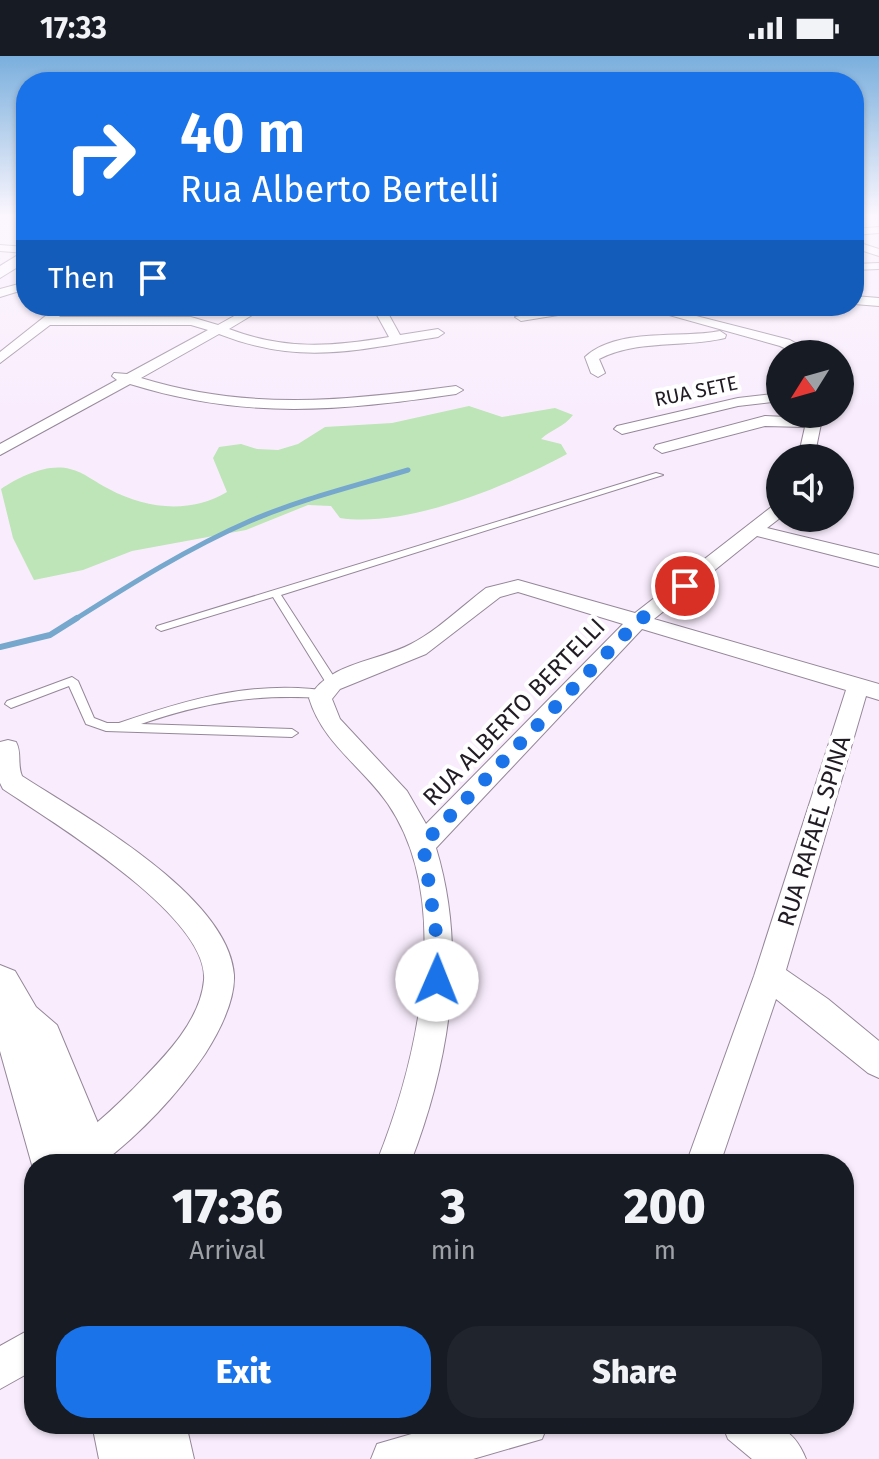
<!DOCTYPE html>
<style>
:root{--surface:#171b24;--page:#20242c;--text:#f1f3f6;--muted:#9ea1a6;--accent:#1a73e8}
body{margin:0;font-family:"Fira Sans",sans-serif;background:var(--page);color:var(--text);height:100vh;display:flex;flex-direction:column;font-size:30px;white-space:nowrap}
*{box-sizing:border-box;margin:0}
p{font-size:26px;color:var(--muted)}
.icon{flex:none;width:44px;height:44px;fill:none;stroke:currentColor;stroke-width:2;stroke-linecap:round;stroke-linejoin:round}
.map{position:relative;flex:1;overflow:hidden}
.sheet{position:absolute;left:24px;top:1098px;width:830px;height:280px;display:flex;flex-direction:column;background:var(--surface);border-radius:32px;box-shadow:0 2px 6px #0004}
.sheet>*{flex:none}
.guide{position:absolute;left:16px;top:16px;width:848px;height:244px;border-radius:32px;box-shadow:0 2px 6px #0004;background:#1a73e8;color:#fff;overflow:hidden}
.needle{width:52px;rotate:233deg}
.buttons{position:absolute;left:766px;top:284px;display:grid;gap:16px}
.buttons a{display:grid;place-items:center;width:88px;height:88px;border-radius:50%;background:var(--surface);box-shadow:0 2px 6px #0004;font-size:40px}
.pin{position:absolute;display:grid;place-items:center;width:68px;height:68px;color:#fff;margin:-34px;border:4px solid #fff;border-radius:50%;box-shadow:0 2px 8px #0007}
.me{position:absolute;width:88px;margin:-44px;rotate:1deg;stroke-linejoin:round;filter:drop-shadow(0 0 6px #0008)}
.turn{display:flex;align-items:center;gap:28px;height:168px;padding:0 32px;font-size:36px}
.turn .icon{width:104px;height:104px;stroke-width:2.5}
.turn b{display:block;font-size:56px;line-height:68px}
.then{display:flex;align-items:center;height:76px;padding:0 32px;background:#0003;gap:16px;font-size:30px}
.eta{display:flex;justify-content:space-evenly;align-items:center;height:136px;text-align:center}
.eta b{font-size:48px;font-weight:800;line-height:56px}
.primary-button{display:flex;gap:16px;margin-top:auto;padding:16px 32px}
.primary-button a{flex:1;height:92px;border-radius:32px;background:var(--accent);color:#fff;font-size:32px;font-weight:800;line-height:92px;text-align:center}
.primary-button a+a{background:var(--page);color:var(--text)}
.status{display:flex;justify-content:space-between;align-items:center;height:56px;padding:0 40px;background:var(--surface);direction:ltr}
.status svg{height:22px;fill:currentColor}
.map>svg:first-child{display:block}
.green{fill:#bde5b7}
.lines{fill:none;stroke-linecap:round;stroke-linejoin:round}
.stream-far1{stroke:#76a7cc;stroke-width:5}
.stream{stroke:#76a7cc;stroke-width:6}
.lane-casing{stroke:#958799;stroke-width:2}
.street-casing{stroke:#958799;stroke-width:2}
.secondary-casing{stroke:#958799;stroke-width:2}
.lane{fill:#fff;fill-rule:evenodd}
.street{fill:#fff;fill-rule:evenodd}
.secondary{fill:#fff;fill-rule:evenodd}
.route{stroke:#1a73e8;stroke-width:14;stroke-dasharray:0 25.2}
.labels{text-anchor:middle;dominant-baseline:central;stroke-width:8;stroke-linejoin:round;paint-order:stroke}
.far-street-label{font-size:20px;fill:#211c23;stroke:#fff}
.street-label{font-size:24px;fill:#211c23;stroke:#fff}
</style>
<div class="status"><b>17:33</b><svg viewBox="0 0 49 12"><path d="M0 12V9h3v3zM5 12V6h3v6zM10 12V3h3v9zM15 12V0h3v12zM26 1h20v11H26zM47 4h2v5h-2z"/></svg></div>
<div class="map">
<svg width="879" height="1403" viewBox="0 0 879 1403">
<rect width="100%" height="100%" fill="#f9edfd"/>
<path class="green" d="M469 350 502 361 555 352 573 359C564 371 552 373 541 383L561 388 567 398C508 430 407 472 340 462L331 450 308 449 246 474 132 495 83 514 34 524 13 482 1 433C19 421 47 407 70 413 84 416 96 427 109 433 146 453 190 458 227 436L213 402 219 391 241 388 257 393 278 394 298 388 325 371 392 367Z"/>
<g class="lines">
<path class="stream-far1" d="M74 564C131 528 188 492 250 465 301 443 355 430 408 414"/>
<path class="stream" d="M0 591 50 579 77 562"/>
<defs>
<path id="lane" d="M656 417 663 419 281 539 336 624 338 627 336 630H328L273 541 161 575 156 572 157 570Z
M72 621 78 625 94 662 107 667H119C177 647 236 629 298 632 308 633 320 632 328 638L322 642C254 638 206 646 141 668L292 673 298 677 292 681 106 675 86 668 69 630 11 652 5 648 7 645Z"/>
<path id="street" d="M879 171V177L854 179V173Z
M854 185 879 193V200L854 192Z
M0 189 26 191V197L0 195Z
M879 207V213L854 214V208Z
M26 226V233L0 241V233Z
M854 240 879 242V250L854 248Z
M252 250H267L229 273C285 294 330 291 389 281L372 250H384L400 279 438 273 444 277 438 281C356 294 301 310 219 278L141 322C248 355 346 345 456 330L463 334 456 338C339 355 246 364 130 328L0 399V388L117 324 112 320 114 317 127 318 208 274 191 269H50L0 307V296L53 254H61L63 257 59 261H191L218 269Z
M566 250H595L589 254 521 265 515 261Z
M637 250H657L790 284 815 298H797L780 290Z
M720 275 726 279 725 282C683 292 638 283 599 303L605 317 598 321 591 317 585 301C618 271 679 283 720 275Z
M780 337V345L738 350 622 378 614 373 617 370 738 342Z
M807 358H823L814 402H798L805 371 765 370 662 397 654 392 656 389 765 360 807 362Z
M780 448V462L767 472 879 499V511L757 480 654 563 879 628V644L866 640 786 914 828 943 879 985V1022L868 1017 776 943 720 1108H686L754 920 846 634 642 573 436 792C468 897 449 1007 410 1108H376C417 1007 455 846 388 748 362 710 323 688 309 642 329 606 377 606 411 588 438 574 462 550 486 532L518 524 635 557 774 449ZM518 536 623 568 426 768 407 735 340 663 332 643 340 633 426 598 500 541Z
M8 684 16 686C22 697 17 708 22 720 82 759 229 840 234 919 235 945 219 976 205 998 177 1039 140 1078 101 1108H54C55 1104 56 1100 58 1097 64 1088 79 1082 87 1075 103 1062 118 1048 132 1034 160 1005 200 968 204 924 209 860 52 766 3 733L0 727V686Z
M34 1271V1314L0 1333V1290Z
M446 1368H548L542 1383 473 1403H371L377 1388Z
M722 1368C761 1368 789 1360 806 1403H752L728 1383Z"/>
<path id="secondary" d="M26 194V206L0 222V210Z
M0 909 15 915 36 951 57 969 115 1108H34V1116L0 995Z
M92 1368H186L194 1403H99Z"/>
</defs>
<use href="#lane" class="lane-casing"/>
<use href="#street" class="street-casing"/>
<use href="#secondary" class="secondary-casing"/>
<use href="#lane" class="lane"/>
<use href="#street" class="street"/>
<use href="#secondary" class="secondary"/>
</g>
<linearGradient id="sky" x2="0" y2="1"><stop stop-color="#7aafdd"/><stop offset="0.45" stop-color="#fcf7fe"/><stop offset="1" stop-color="#fcf7fe" stop-opacity="0"/></linearGradient>
<rect width="879" height="355" fill="url(#sky)"/>
<g class="lines">
<path class="route" d="M437 924 439 897 423 788 637 566 685 530"/>
</g>
<g class="labels">
<g class="far-street-label">
<text transform="translate(696 335) rotate(-12)">RUA SETE</text>
</g>
<g class="street-label">
<text transform="translate(514 656) rotate(-46)">RUA ALBERTO BERTELLI</text>
<text transform="translate(814 775) rotate(-73)">RUA RAFAEL SPINA</text>
</g>
</g>
</svg>
<div class="buttons">
<a><svg class="needle" viewBox="-14 -14 28 28"><path d="M0-13l5 13h-10z" fill="#e53935"/><path d="M0 13l5-13h-10z" fill="#9ea1a6"/></svg></a>
<a><svg class="icon" aria-label="sound" viewBox="0 0 24 24"><path d="M4 9h4l5-4v14l-5-4H4zM17 9q2 3 0 6"/></svg></a>
</div>
<div class="pin" style="left:685px;top:530px;background:#d93025"><svg class="icon" aria-label="arrive" viewBox="0 0 24 24"><path d="M6 21V4h12l-3 4 3 4H6"/></svg></div>
<svg class="me" style="left:437px;top:924px" viewBox="-20 -20 40 40"><circle r="19" fill="#fff"/><path d="M0-13L10 11 0 6-10 11z" fill="#1a73e8"/></svg>
<div class="guide">
<div class="turn"><svg class="icon" aria-label="right" viewBox="0 0 24 24"><path d="M7 20v-9h11M14 6l5 5-5 5"/></svg><div><b>40 m</b>Rua Alberto Bertelli</div></div>
<div class="then">Then<svg class="icon" aria-label="arrive" viewBox="0 0 24 24"><path d="M6 21V4h12l-3 4 3 4H6"/></svg></div>
</div>
<section class="sheet">
<div class="eta">
<div><b>17:36</b><p>Arrival</p></div>
<div><b>3</b><p>min</p></div>
<div><b>200</b><p>m</p></div>
</div>
<div class="primary-button"><a>Exit</a><a>Share</a></div>
</section>
</div>
